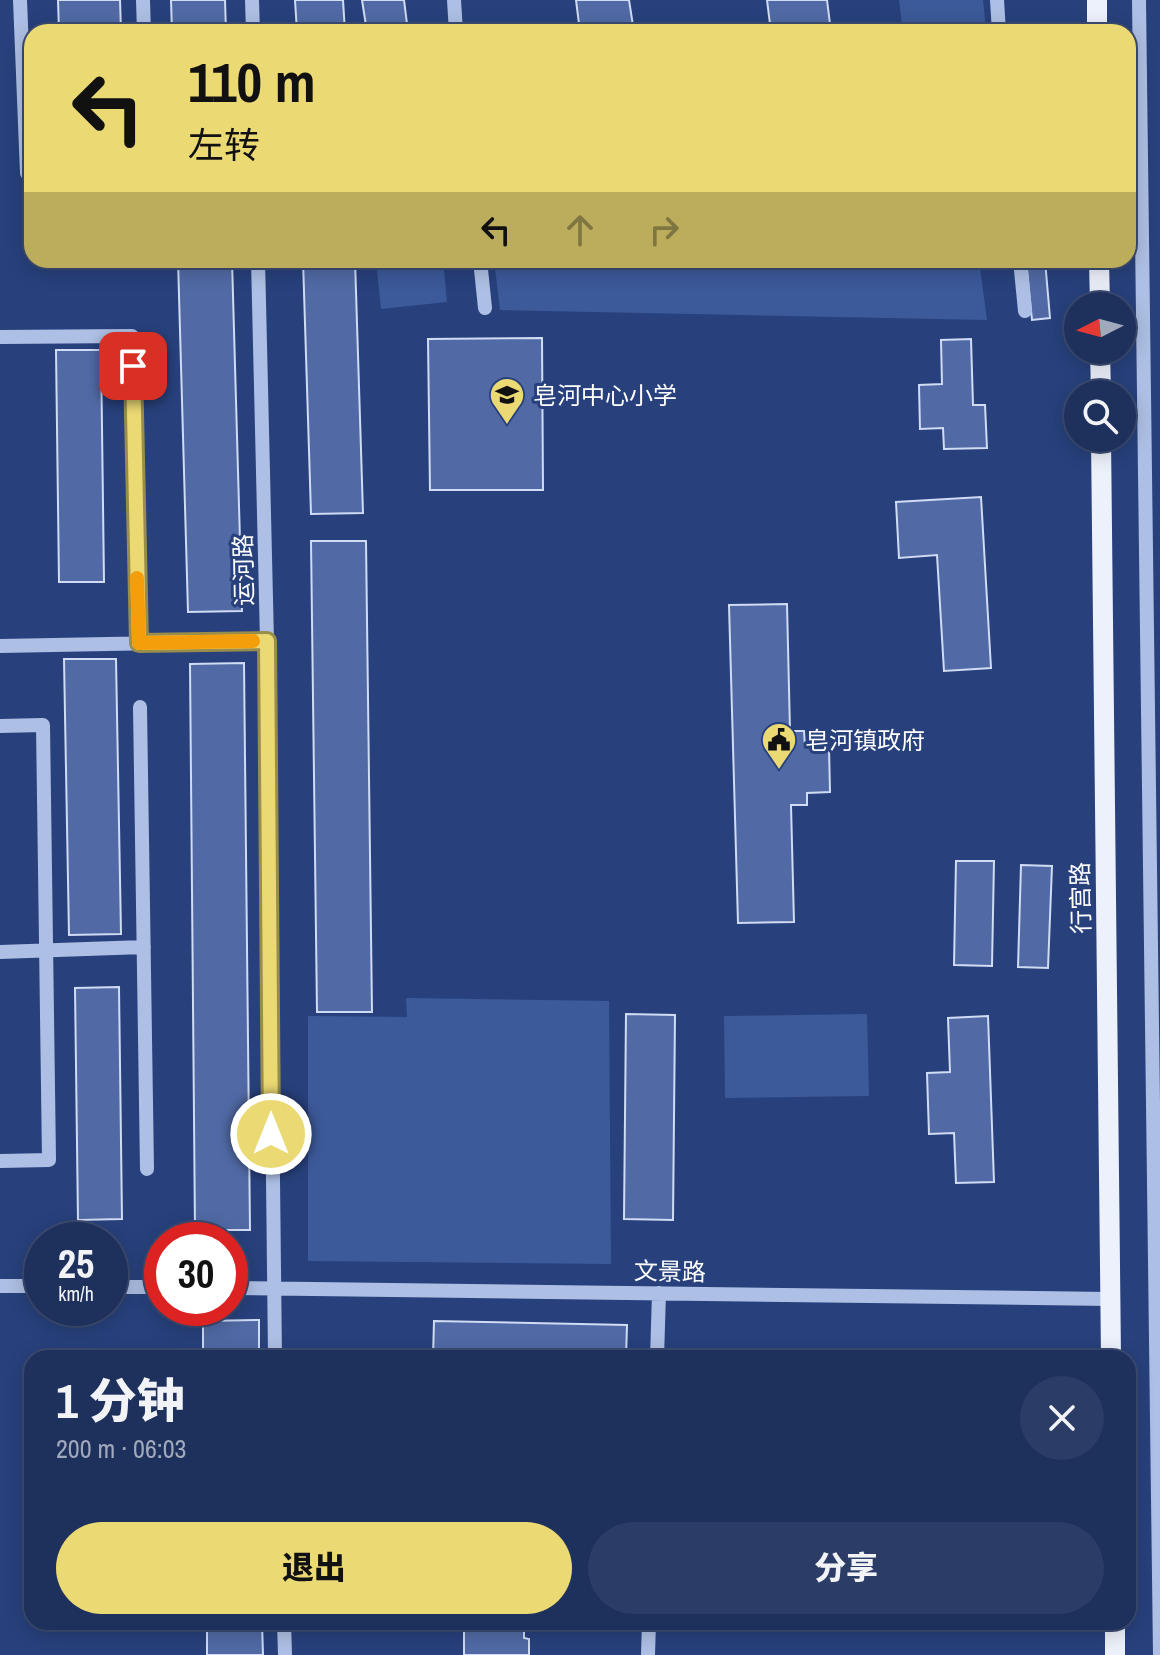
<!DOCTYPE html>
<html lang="zh">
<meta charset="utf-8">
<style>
:root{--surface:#1e315d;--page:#2b3d66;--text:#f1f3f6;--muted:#a1a9bc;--line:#3c4c72;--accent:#ebd974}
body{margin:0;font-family:"Archivo Narrow","Noto Sans SC",sans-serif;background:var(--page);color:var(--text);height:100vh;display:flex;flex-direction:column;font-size:30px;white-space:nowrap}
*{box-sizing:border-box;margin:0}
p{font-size:26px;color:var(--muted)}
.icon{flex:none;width:44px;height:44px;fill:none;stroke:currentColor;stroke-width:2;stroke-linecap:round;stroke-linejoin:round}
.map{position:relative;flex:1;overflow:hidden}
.side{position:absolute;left:24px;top:1350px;width:1112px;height:280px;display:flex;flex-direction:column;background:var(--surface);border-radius:24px;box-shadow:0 4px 20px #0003,0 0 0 2px var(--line)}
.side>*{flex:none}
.guide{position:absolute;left:24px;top:24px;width:1112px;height:244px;border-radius:24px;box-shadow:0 4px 20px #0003,0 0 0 2px var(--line);background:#ebd974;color:#111;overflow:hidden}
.needle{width:52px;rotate:264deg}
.controls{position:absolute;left:1064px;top:292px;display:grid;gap:16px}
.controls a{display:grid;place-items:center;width:72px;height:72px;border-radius:50%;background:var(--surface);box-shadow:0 4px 20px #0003,0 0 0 2px var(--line);font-size:40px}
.speed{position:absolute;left:24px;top:1222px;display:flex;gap:16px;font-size:40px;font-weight:700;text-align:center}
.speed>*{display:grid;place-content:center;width:104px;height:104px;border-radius:50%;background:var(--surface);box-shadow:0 4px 20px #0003,0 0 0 2px var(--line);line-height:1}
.speed small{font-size:20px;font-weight:400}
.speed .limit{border:12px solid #d22;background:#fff;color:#111}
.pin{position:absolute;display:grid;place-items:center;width:68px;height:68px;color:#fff;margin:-34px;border-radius:16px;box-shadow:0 4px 12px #0006}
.me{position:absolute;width:88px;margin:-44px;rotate:0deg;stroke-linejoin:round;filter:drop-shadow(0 0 6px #0008)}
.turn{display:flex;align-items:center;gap:28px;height:168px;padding:0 32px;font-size:36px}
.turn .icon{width:104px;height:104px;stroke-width:2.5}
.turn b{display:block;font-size:56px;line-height:68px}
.lanes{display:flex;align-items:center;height:76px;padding:0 32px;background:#0003;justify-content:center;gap:40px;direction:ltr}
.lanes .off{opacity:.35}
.round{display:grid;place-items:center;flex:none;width:84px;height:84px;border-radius:42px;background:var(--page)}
.headline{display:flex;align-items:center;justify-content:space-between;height:136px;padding:0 32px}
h1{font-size:48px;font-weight:800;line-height:60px}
.action{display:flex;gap:16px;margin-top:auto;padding:16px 32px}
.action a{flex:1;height:92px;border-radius:48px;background:var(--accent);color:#111;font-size:32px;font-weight:800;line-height:92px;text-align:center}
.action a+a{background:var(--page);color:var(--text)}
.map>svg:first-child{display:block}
.green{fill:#3c5999}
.building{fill:#516aa5;stroke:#d0dbf4;stroke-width:2}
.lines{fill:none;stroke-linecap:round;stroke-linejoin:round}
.minor{stroke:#adbfe4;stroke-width:14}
.major{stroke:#edf1fc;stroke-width:20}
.route-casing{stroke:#998d4b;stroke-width:20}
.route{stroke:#ebd974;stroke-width:14}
.slow{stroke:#f59e0b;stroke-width:14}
.labels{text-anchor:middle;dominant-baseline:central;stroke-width:6;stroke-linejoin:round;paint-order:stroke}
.poi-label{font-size:24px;fill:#fff;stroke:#28417c;text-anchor:start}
.street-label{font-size:24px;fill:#fff;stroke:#28417c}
</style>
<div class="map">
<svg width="1160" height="1655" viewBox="0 0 1160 1655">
<rect width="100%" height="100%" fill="#28417c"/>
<path class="green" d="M899 0H983L986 30 903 32Z
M376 260H443L447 302 381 309Z
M494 260H979L987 320 500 310Z
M406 998 609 1001 611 1264 308 1261V1016L407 1017Z
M867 1014 869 1096 725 1098 724 1016Z"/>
<path class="building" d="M58 0H120L121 32H59Z
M171 0H225L226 32H172Z
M295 0H343L345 32H297Z
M362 0H404L408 32H367Z
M576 0H629L634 32H580Z
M767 0H827L831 32H771Z
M178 260H232L242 611 188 612Z
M303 260H355L363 513 311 514Z
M1026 260H1045L1050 318 1032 320Z
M542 338 543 490H430L428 339Z
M971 339 973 405H985L987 448 944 449 943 428 920 429 919 385 942 384 941 340Z
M56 350H101L104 582H59Z
M981 497 991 668 944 671 937 555 899 558 896 502Z
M311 541H366L372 1012H317Z
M787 604 790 731H804L805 747H829L830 792 807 793V805H791L794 922 738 923 729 605Z
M64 659H116L121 934 69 935Z
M244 663 250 1230H195L190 664Z
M956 861H994L992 966 954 965Z
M1021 865 1052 866 1048 968 1018 967Z
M119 987 122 1219 78 1220 75 988Z
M626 1014 675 1015 673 1220 624 1219Z
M988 1016 994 1182 956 1183 954 1133 929 1134 927 1073 950 1072 948 1018Z
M259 1320V1358H203V1321Z
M434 1321 627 1325 626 1358H433Z
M207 1622H262L263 1655H207Z
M472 1622H524V1638L529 1639V1655H464V1631H472Z"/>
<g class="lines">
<path class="minor" d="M20 0 27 173
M143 0 144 32
M252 0 253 32
M454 0 456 32
M997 0 999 32
M1139 0 1160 1655
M258 260 267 641 275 1358
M480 260 485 308
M1020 260 1025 311
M0 337 132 336 139 643
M0 646 267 641
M140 707 147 1169
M0 726 43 725 49 1160 0 1161
M0 952 144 947
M0 1286H42
M110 1287H162
M230 1288 1110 1299
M657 1358 659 1293
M284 1622 285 1655
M648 1655 649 1622"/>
<path class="major" d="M1097 0V32
M1099 260 1100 306
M1100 350 1101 394
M1101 438 1111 1358
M1115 1622V1655"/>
</g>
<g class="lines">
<defs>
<path id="route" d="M133 366 139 643 267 641 271 1134"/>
</defs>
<use href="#route" class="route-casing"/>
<use href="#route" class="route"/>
<path class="slow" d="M137 578 139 643 253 641"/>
</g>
<defs>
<symbol id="school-pin" viewBox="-11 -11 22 30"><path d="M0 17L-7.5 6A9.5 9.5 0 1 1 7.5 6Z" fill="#ebd974" stroke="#28417c"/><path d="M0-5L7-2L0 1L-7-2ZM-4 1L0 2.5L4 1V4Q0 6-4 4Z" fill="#111"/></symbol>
<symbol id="civic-pin" viewBox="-11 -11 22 30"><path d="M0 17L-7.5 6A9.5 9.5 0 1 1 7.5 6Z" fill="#ebd974" stroke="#28417c"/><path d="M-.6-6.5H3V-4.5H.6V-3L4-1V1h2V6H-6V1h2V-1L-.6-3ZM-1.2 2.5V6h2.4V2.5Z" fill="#111"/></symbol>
</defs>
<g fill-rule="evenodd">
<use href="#school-pin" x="487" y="375" width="40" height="54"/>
<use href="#civic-pin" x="759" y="720" width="40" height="54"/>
</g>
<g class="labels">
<g class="poi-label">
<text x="533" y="395">皂河中心小学</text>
<text x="805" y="740">皂河镇政府</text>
</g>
<g class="street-label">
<text transform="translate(243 570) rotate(-91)">运河路</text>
<text transform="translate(1080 898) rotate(-91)">行宫路</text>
<text transform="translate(670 1271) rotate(1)">文景路</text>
</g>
</g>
</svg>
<div class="controls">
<a><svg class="needle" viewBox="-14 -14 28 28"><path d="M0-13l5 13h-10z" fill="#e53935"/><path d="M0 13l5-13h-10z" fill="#a1a9bc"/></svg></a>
<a><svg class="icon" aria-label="search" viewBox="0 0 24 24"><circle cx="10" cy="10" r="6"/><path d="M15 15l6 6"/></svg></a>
</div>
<div class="speed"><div>25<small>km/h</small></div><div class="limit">30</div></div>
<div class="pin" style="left:133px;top:366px;background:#d93025"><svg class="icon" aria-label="arrive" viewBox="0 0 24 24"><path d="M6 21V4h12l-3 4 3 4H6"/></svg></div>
<svg class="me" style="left:271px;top:1134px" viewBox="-20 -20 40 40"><circle r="17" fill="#ebd974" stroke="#fff" stroke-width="3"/><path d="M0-11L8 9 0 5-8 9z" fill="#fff"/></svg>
<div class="guide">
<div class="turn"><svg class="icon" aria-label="left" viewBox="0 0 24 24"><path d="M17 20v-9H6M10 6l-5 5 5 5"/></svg><div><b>110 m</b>左转</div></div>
<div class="lanes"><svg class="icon" aria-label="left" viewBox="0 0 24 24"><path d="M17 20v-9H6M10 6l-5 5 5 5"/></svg><svg class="icon off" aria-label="ahead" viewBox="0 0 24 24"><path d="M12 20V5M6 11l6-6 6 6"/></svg><svg class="icon off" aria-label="right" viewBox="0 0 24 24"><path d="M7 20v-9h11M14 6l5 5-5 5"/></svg></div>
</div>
<section class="side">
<div class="headline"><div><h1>1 分钟</h1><p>200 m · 06:03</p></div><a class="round"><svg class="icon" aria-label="close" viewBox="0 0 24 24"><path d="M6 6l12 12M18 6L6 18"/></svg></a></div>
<div class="action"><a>退出</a><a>分享</a></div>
</section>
</div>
